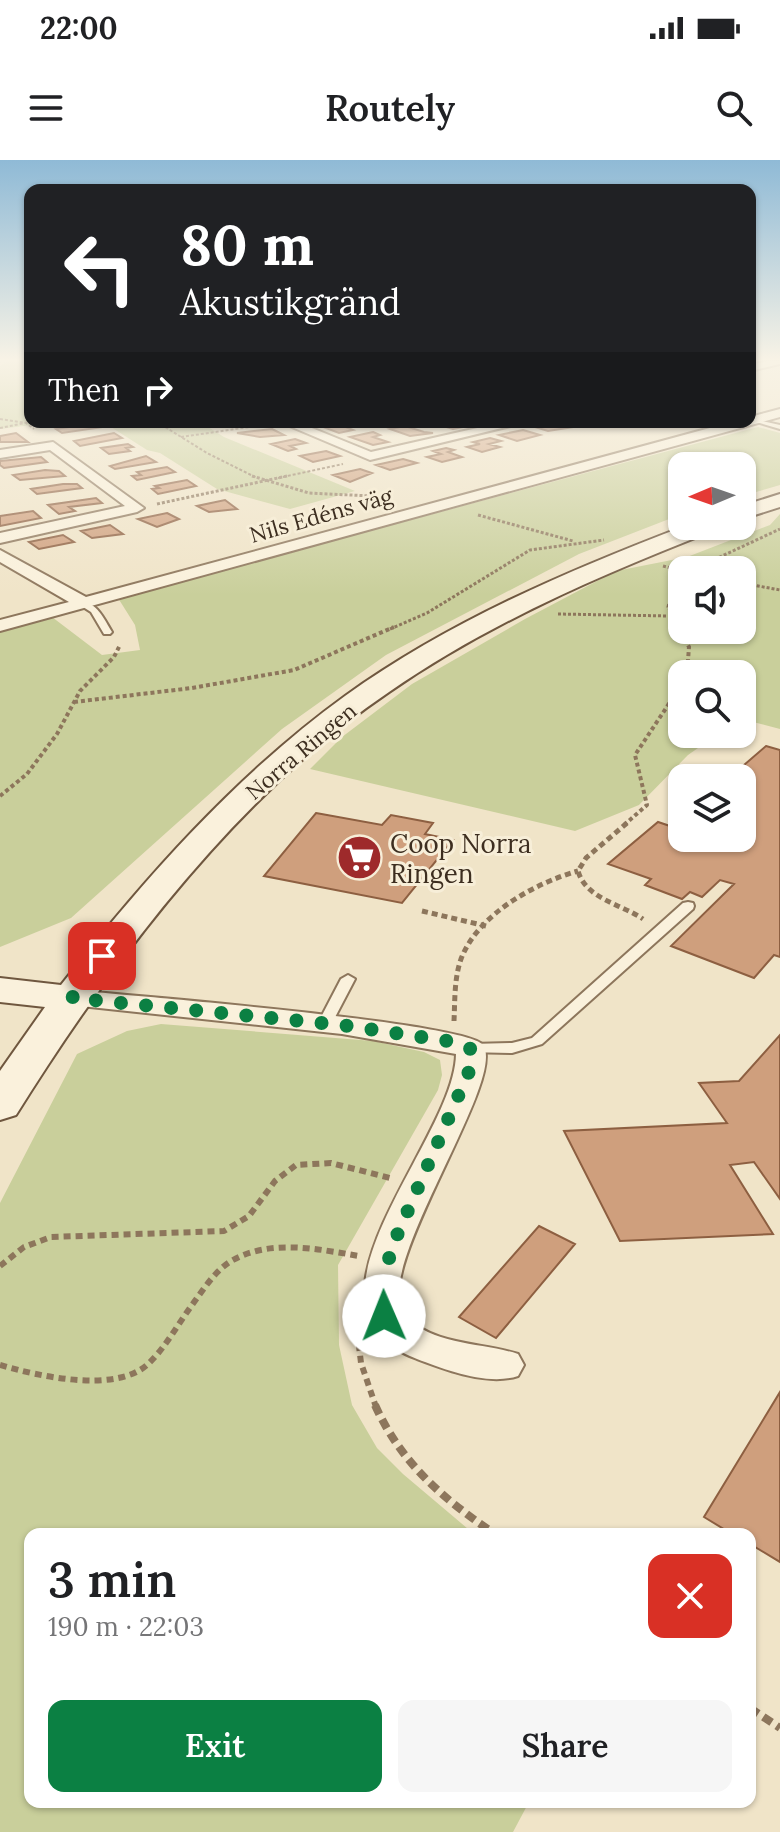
<!DOCTYPE html>
<meta charset="utf-8">
<style>
:root{--surface:#fff;--page:#f6f6f6;--text:#202124;--muted:#757577;--accent:#0b8043}
body{margin:0;font-family:Lora,serif;background:var(--page);color:var(--text);height:100vh;display:flex;flex-direction:column;font-size:30px;white-space:nowrap}
*{box-sizing:border-box;margin:0}
p{font-size:26px;color:var(--muted)}
.icon{flex:none;width:44px;height:44px;fill:none;stroke:currentColor;stroke-width:2;stroke-linecap:round;stroke-linejoin:round}
.map{position:relative;flex:1;overflow:hidden}
.details{position:absolute;left:24px;top:1368px;width:732px;height:280px;display:flex;flex-direction:column;background:var(--surface);border-radius:16px;box-shadow:0 2px 6px #0004}
.details>*{flex:none}
.guide{position:absolute;left:24px;top:24px;width:732px;height:244px;border-radius:16px;box-shadow:0 2px 6px #0004;background:#202124;color:#fff;overflow:hidden}
.needle{width:52px;rotate:268deg}
.controls{position:absolute;left:668px;top:292px;display:grid;gap:16px}
.controls a{display:grid;place-items:center;width:88px;height:88px;border-radius:16px;background:var(--surface);box-shadow:0 2px 6px #0004;font-size:40px}
.pin{position:absolute;display:grid;place-items:center;width:68px;height:68px;color:#fff;margin:-34px;border-radius:16px;box-shadow:0 4px 12px #0006}
.me{position:absolute;width:88px;margin:-44px;rotate:359deg;stroke-linejoin:round;filter:drop-shadow(0 0 6px #0008)}
.turn{display:flex;align-items:center;gap:28px;height:168px;padding:0 24px;font-size:36px}
.turn .icon{width:104px;height:104px;stroke-width:2.5}
.turn b{display:block;font-size:56px;line-height:68px}
.then{display:flex;align-items:center;height:76px;padding:0 24px;background:#0003;gap:16px;font-size:30px}
.round{display:grid;place-items:center;flex:none;width:84px;height:84px;border-radius:16px;background:var(--page)}
.headline{display:flex;align-items:center;justify-content:space-between;height:136px;padding:0 24px}
h1{font-size:48px;font-weight:600;line-height:60px}
.button{display:flex;gap:16px;margin-top:auto;padding:16px 24px}
.button a{flex:1;height:92px;border-radius:16px;background:var(--accent);color:#fff;font-size:32px;font-weight:600;line-height:92px;text-align:center}
.button a+a{background:var(--page);color:var(--text)}
.status{display:flex;justify-content:space-between;align-items:center;height:56px;padding:0 40px;background:var(--surface);direction:ltr}
.status svg{height:22px;fill:currentColor}
header{display:flex;justify-content:space-between;align-items:center;height:104px;padding:0 24px;background:var(--surface);font-size:36px;font-weight:600}
.map>svg:first-child{display:block}
.green{fill:#c9cf9b;fill-rule:evenodd}
.building{fill:#cf9f7d;stroke:#8d5f41;stroke-width:2}
.lines{fill:none;stroke-linecap:round;stroke-linejoin:round}
.lane-casing{stroke:#8d765c;stroke-width:4}
.street-casing{stroke:#8d765c;stroke-width:4}
.secondary-casing{stroke:#6f573f;stroke-width:4}
.path-far5{stroke:#8d765c;stroke-width:2;stroke-dasharray:3 2;stroke-linecap:butt}
.path-far4{stroke:#8d765c;stroke-width:3;stroke-dasharray:3 2;stroke-linecap:butt}
.path-far3{stroke:#8d765c;stroke-width:4;stroke-dasharray:4 3;stroke-linecap:butt}
.path-far2{stroke:#8d765c;stroke-width:5;stroke-dasharray:6 4;stroke-linecap:butt}
.path-far1{stroke:#8d765c;stroke-width:6;stroke-dasharray:7 5;stroke-linecap:butt}
.path{stroke:#8d765c;stroke-width:8;stroke-dasharray:10 6;stroke-linecap:butt}
.lane{fill:#faf1dc;fill-rule:evenodd}
.street{fill:#faf1dc;fill-rule:evenodd}
.secondary{fill:#faf1dc;fill-rule:evenodd}
.route{stroke:#0b8043;stroke-width:14;stroke-dasharray:0 25.2}
.labels{text-anchor:middle;dominant-baseline:central;stroke-width:6;stroke-linejoin:round;paint-order:stroke}
.far-street-label{font-size:22px;fill:#3d2e20;stroke:#f7eed8}
.poi-label{font-size:26px;fill:#3d2e20;stroke:#f7eed8;text-anchor:start}
</style>
<div class="status"><b>22:00</b><svg viewBox="0 0 49 12"><path d="M0 12V9h3v3zM5 12V6h3v6zM10 12V3h3v9zM15 12V0h3v12zM26 1h20v11H26zM47 4h2v5h-2z"/></svg></div>
<header><svg class="icon" aria-label="menu" viewBox="0 0 24 24"><path d="M4 6h16M4 12h16M4 18h16"/></svg>Routely<svg class="icon" aria-label="search" viewBox="0 0 24 24"><circle cx="10" cy="10" r="6"/><path d="M15 15l6 6"/></svg></header>
<div class="map">
<svg width="780" height="1672" viewBox="0 0 780 1672">
<rect width="100%" height="100%" fill="#f0e4c8"/>
<path class="green" d="M7 201H30V262H55L0 269V206Z
M103 262H200L224 277 355 331 290 349 217 329 160 293 147 290Z
M758 267 780 273V325L742 336V306H682V354L579 394 386 495 282 569 71 758 0 787V472L52 457 102 495 140 490 135 465 118 438Z
M780 354V569L753 562 742 564V514H682V574H718L688 595 639 645 575 671 310 609 342 577 412 524 525 459 616 411 687 397 770 365ZM682 410H742V470H682Z
M161 864 373 881 424 892 440 900 442 915 438 930 338 1105 339 1185 352 1245 377 1288 403 1314 474 1374H30V1642H529L513 1672H0V1043L77 894 127 871Z"/>
<path class="building" d="M336 262 338 264 353 270 339 273 323 267 330 265 324 263Z
M429 262H452L468 266 453 269Z
M553 262H567L580 266 548 271 535 267Z
M96 263 103 267 62 273 56 269Z
M405 266 424 272 433 273 410 276 390 269Z
M272 269 284 275 260 277 237 273Z
M523 270 540 275 517 281 499 275Z
M373 272 380 275 373 277 388 282 373 285 350 277Z
M16 273 28 282H0V276Z
M114 273 122 278 80 286 74 281Z
M490 278 501 281 489 284 500 287 482 292 467 287 480 284 473 282Z
M295 279 306 283 290 286 296 289 288 291 271 284Z
M128 284 133 287 126 288 130 291 109 294 101 288Z
M446 288 454 290 448 292 462 297 442 302 427 297 441 294 433 291Z
M326 291 340 296 313 302 300 296Z
M146 296 156 302 115 309 110 306Z
M41 297 47 302 4 308 0 305V301Z
M403 299 417 303 390 310 376 305Z
M167 307 175 312 137 320 132 316 141 315 137 312Z
M360 309 372 313 350 322 333 315Z
M45 310 59 311 65 316 20 320 13 315Z
M187 320 196 326 158 334 152 329 159 328 155 326Z
M63 324H77L82 328 37 334 31 329Z
M96 338 102 343 69 347 75 351 59 354 48 345Z
M225 340 237 349 209 352 197 346Z
M33 351 41 358 0 366V356Z
M167 353 179 359 157 367 138 359Z
M110 365 123 374 92 378 81 371Z
M63 375 74 382 39 389 29 382Z
M766 586 780 590V797L774 795 754 818 671 786 734 724 720 720 702 737 690 732 682 739 645 725 651 719 608 704 658 662 673 667 682 659V678H742V618H729Z
M316 653 382 665 391 655 433 663 425 674 453 680 402 743 264 716Z
M780 875V1039L754 1002 730 1005 773 1074 620 1081 564 971 727 963 699 923 739 921Z
M539 1066 575 1084 496 1178 459 1157Z
M780 1232V1402L750 1384V1374H732L704 1357Z"/>
<g class="lines">
<defs>
<path id="lane" d="M753 259 780 265V269L753 261Z
M80 441C97 442 104 459 112 472L110 474H104L91 452 80 445Z
M688 742 693 743 694 746 693 749 542 884 512 893 466 892 464 889 466 886 471 884 512 883 532 878 683 743Z
M348 815 355 819 332 863 330 866H320L318 863 341 819Z"/>
<path id="street" d="M768 201H780V204L750 211V205Z
M780 249V257L0 471V460L69 442 0 402V390L86 437 732 262H750V257Z
M280 262H297L371 292 504 262H527L370 300Z
M53 282 144 348 137 352 0 383V373L125 346 50 290 0 298V290Z
M72 830C123 835 466 862 483 885 508 920 367 1116 405 1156 434 1186 482 1182 518 1194L524 1205 518 1216C488 1226 446 1210 417 1199 280 1148 455 981 456 894L342 874 62 844 58 838 62 832Z"/>
<path id="secondary" d="M780 334V347L742 359V346Z
M685 366H716L713 371C600 415 489 463 389 532 237 635 112 801 16 955L0 960V911L45 847 0 842V818L61 825C144 719 236 615 345 536 448 462 567 411 685 366Z"/>
</defs>
<use href="#lane" class="lane-casing"/>
<use href="#street" class="street-casing"/>
<use href="#secondary" class="secondary-casing"/>
<path class="path-far5" d="M0 259 26 263 34 269
M157 262 207 293 257 318
M0 268 30 262
M181 277 270 264
M278 318 343 304"/>
<path class="path-far4" d="M252 316 309 333 391 337
M157 344 287 316
M478 355 573 381
M663 406 682 411
M692 410 780 369
M742 423 780 430
M558 454 669 456
M390 469 427 453 530 390 604 380
M680 469 668 447 673 429 682 416"/>
<path class="path-far3" d="M678 467 689 487 687 514
M74 542 192 528 294 510 394 467
M0 636 27 614 57 574 80 531 114 497 120 485
M624 665 647 645 635 595 682 524"/>
<path class="path-far2" d="M627 663 586 698 578 711C586 739 621 744 643 759
M422 751 486 766
M454 861C455 841 454 819 461 799 478 754 535 723 578 711"/>
<path class="path-far1" d="M0 1106 24 1087 51 1077 224 1071 249 1056 275 1021 296 1005 331 1003 390 1018
M356 1160 361 1203 376 1247
M0 1205C38 1216 116 1234 148 1204 166 1187 178 1164 192 1145 204 1129 215 1110 233 1100 271 1079 318 1089 359 1096"/>
<path class="path" d="M375 1245C401 1303 443 1339 495 1374
M750 1548 780 1568"/>
<use href="#lane" class="lane"/>
<use href="#street" class="street"/>
<use href="#secondary" class="secondary"/>
</g>
<linearGradient id="sky" x2="0" y2="1"><stop stop-color="#8fbad6"/><stop offset="0.46" stop-color="#f8f3e6"/><stop offset="1" stop-color="#f8f3e6" stop-opacity="0"/></linearGradient>
<rect width="780" height="435" fill="url(#sky)"/>
<g class="lines">
<path class="route" d="M102 796 72 838 342 865 448 881 471 889V907L395 1080 382 1120 384 1156"/>
</g>
<defs>
<symbol id="supermarket-disc" viewBox="-11 -11 22 22"><circle r="9.5" fill="#9e2a2b" stroke="#f7eed8"/><path d="M-6-5.5h2.5l.6 2H6L4.5 2H-2.5L-4.4-4H-6ZM-1.5 3.2a1.3 1.3 0 1 0 .1 0ZM3 3.2a1.3 1.3 0 1 0 .1 0Z" fill="#fff"/></symbol>
</defs>
<g fill-rule="evenodd">
<use href="#supermarket-disc" x="334" y="672" width="51" height="51"/>
</g>
<g class="labels">
<g class="far-street-label">
<text transform="translate(321 355) rotate(-16)">Nils Edéns väg</text>
<text transform="translate(301 591) rotate(-40)">Norra Ringen</text>
</g>
<g class="poi-label">
<text x="390" y="683">Coop Norra<tspan x="390" dy="30">Ringen</tspan></text>
</g>
</g>
</svg>
<div class="controls">
<a><svg class="needle" viewBox="-14 -14 28 28"><path d="M0-13l5 13h-10z" fill="#e53935"/><path d="M0 13l5-13h-10z" fill="#757577"/></svg></a>
<a><svg class="icon" aria-label="sound" viewBox="0 0 24 24"><path d="M4 9h4l5-4v14l-5-4H4zM17 9q2 3 0 6"/></svg></a>
<a><svg class="icon" aria-label="search" viewBox="0 0 24 24"><circle cx="10" cy="10" r="6"/><path d="M15 15l6 6"/></svg></a>
<a><svg class="icon" aria-label="layers" viewBox="0 0 24 24"><path d="M12 4l9 5-9 5-9-5zM3 14l9 5 9-5"/></svg></a>
</div>
<div class="pin" style="left:102px;top:796px;background:#d93025"><svg class="icon" aria-label="arrive" viewBox="0 0 24 24"><path d="M6 21V4h12l-3 4 3 4H6"/></svg></div>
<svg class="me" style="left:384px;top:1156px" viewBox="-20 -20 40 40"><circle r="19" fill="#fff"/><path d="M0-13L10 11 0 6-10 11z" fill="#0b8043"/></svg>
<div class="guide">
<div class="turn"><svg class="icon" aria-label="left" viewBox="0 0 24 24"><path d="M17 20v-9H6M10 6l-5 5 5 5"/></svg><div><b>80 m</b>Akustikgränd</div></div>
<div class="then">Then<svg class="icon" aria-label="right" viewBox="0 0 24 24"><path d="M7 20v-9h11M14 6l5 5-5 5"/></svg></div>
</div>
<section class="details">
<div class="headline"><div><h1>3 min</h1><p>190 m · 22:03</p></div><a class="round" style="background:#d93025;color:#fff"><svg class="icon" aria-label="close" viewBox="0 0 24 24"><path d="M6 6l12 12M18 6L6 18"/></svg></a></div>
<div class="button"><a>Exit</a><a>Share</a></div>
</section>
</div>
